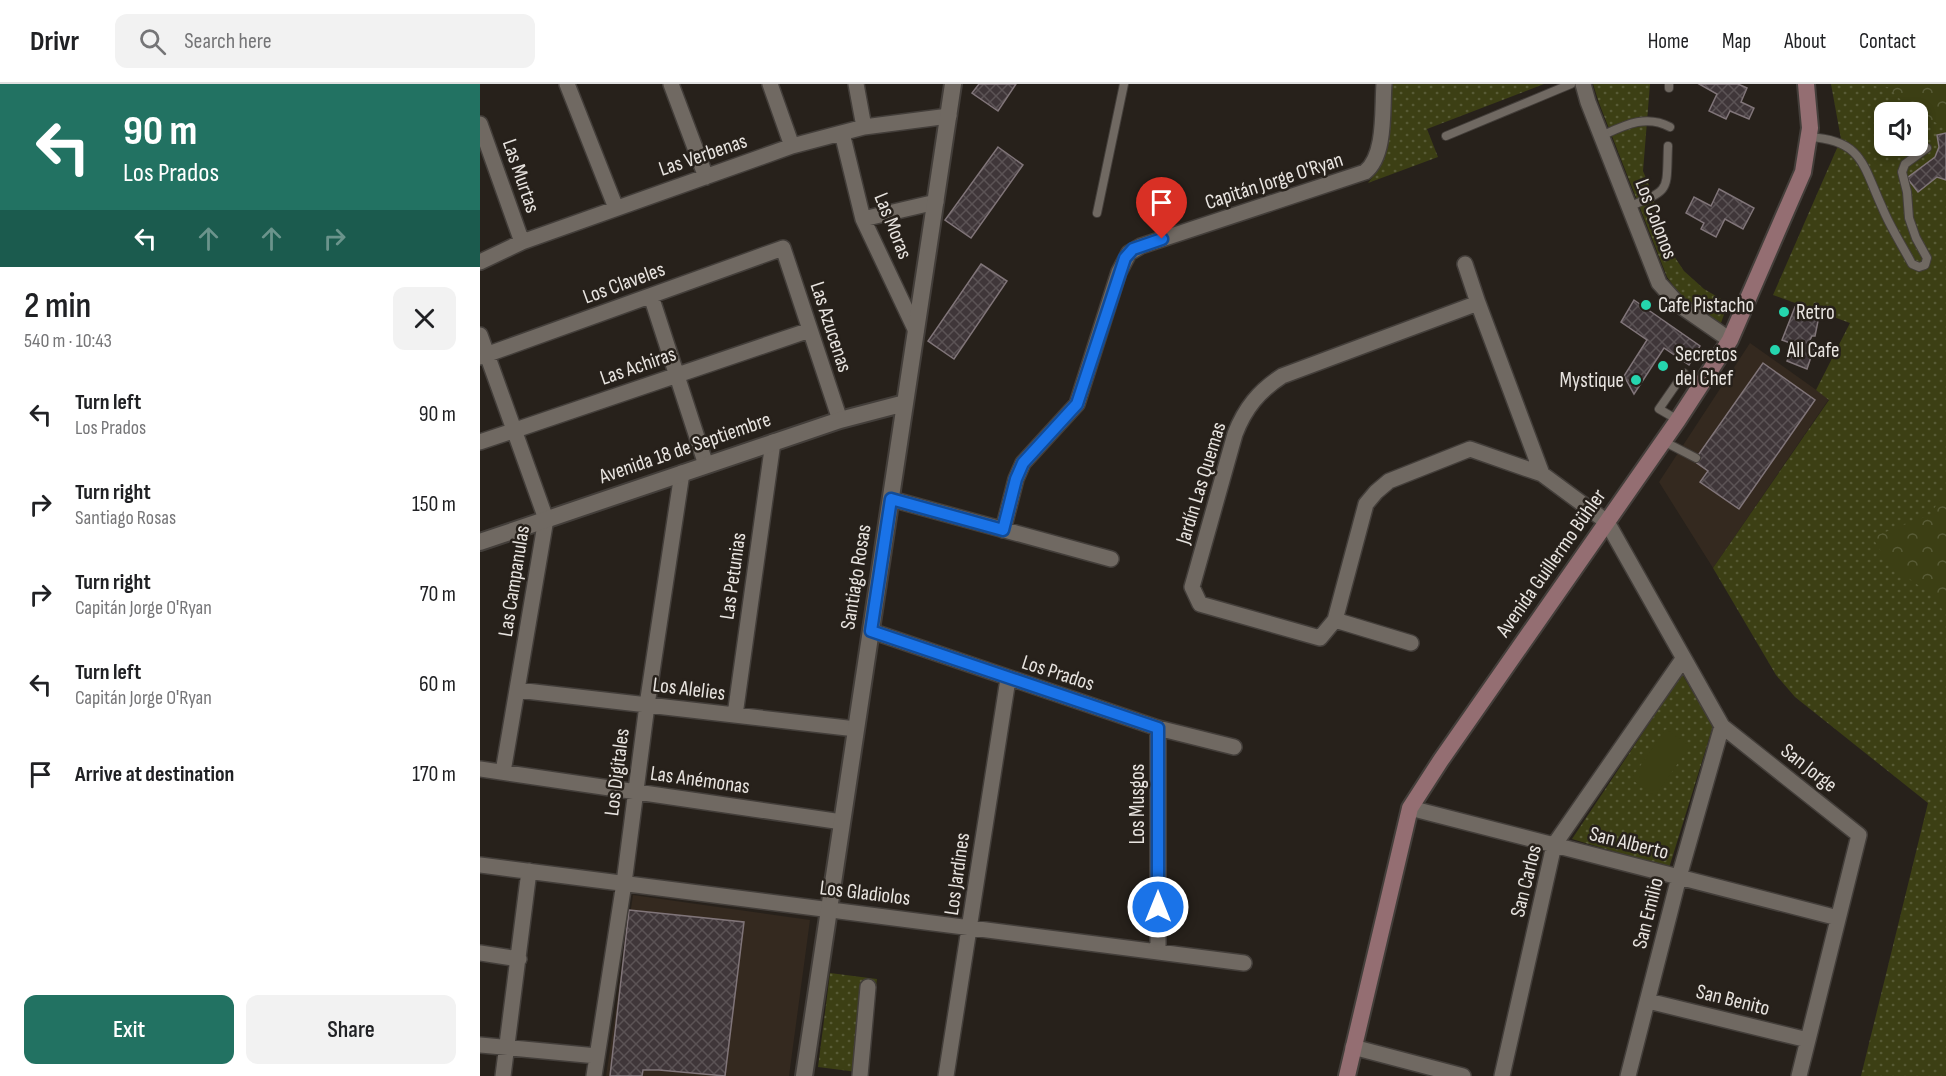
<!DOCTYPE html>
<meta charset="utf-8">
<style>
:root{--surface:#fff;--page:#f2f2f2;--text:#202124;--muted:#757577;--line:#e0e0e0;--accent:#227262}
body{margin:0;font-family:"Sofia Sans Condensed",sans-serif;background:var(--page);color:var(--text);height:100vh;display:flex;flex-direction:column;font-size:22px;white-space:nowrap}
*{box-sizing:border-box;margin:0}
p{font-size:20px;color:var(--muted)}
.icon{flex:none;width:33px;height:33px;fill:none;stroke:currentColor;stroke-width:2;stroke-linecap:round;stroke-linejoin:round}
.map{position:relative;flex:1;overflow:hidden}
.drawer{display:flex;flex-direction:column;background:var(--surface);width:480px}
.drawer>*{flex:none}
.banner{background:#227262;color:#fff;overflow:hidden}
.tools{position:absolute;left:1394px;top:18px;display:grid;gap:12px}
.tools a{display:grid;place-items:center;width:54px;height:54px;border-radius:12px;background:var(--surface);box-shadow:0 3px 9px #0003;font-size:30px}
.pin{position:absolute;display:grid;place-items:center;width:51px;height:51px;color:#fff;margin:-62px -26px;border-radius:50% 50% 50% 0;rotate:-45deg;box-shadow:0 0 6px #0007}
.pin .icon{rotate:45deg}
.me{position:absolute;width:66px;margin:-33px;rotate:0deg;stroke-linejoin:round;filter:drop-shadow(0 0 4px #0008)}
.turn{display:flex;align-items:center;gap:21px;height:126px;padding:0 24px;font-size:27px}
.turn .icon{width:78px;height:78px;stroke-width:2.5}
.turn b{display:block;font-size:42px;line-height:51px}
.lanes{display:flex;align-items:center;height:57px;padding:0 24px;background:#0003;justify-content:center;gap:30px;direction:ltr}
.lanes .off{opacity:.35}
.round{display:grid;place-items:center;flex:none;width:63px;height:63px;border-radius:12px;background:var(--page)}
.summary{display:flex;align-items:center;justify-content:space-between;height:102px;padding:0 24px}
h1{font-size:36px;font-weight:600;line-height:45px}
.primary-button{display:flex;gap:12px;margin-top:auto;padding:12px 24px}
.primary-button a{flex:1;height:69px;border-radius:12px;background:var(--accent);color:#fff;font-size:24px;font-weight:600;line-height:69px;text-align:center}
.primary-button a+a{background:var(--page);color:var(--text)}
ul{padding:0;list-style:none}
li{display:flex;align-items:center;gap:18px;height:90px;padding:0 24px}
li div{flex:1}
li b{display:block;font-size:22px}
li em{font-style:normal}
header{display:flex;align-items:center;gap:36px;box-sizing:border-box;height:84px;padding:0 30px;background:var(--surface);border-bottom:2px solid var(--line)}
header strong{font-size:28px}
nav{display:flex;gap:33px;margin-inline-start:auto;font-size:21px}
.search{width:420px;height:54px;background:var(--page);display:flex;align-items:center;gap:15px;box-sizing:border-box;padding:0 21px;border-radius:12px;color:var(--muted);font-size:22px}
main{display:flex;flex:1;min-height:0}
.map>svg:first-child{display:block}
.built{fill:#34291f}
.grass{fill:url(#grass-dots);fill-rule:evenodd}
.forest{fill:url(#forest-crowns)}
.garden{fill:#3c3f14}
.building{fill:url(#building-cross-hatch);stroke:#807579;stroke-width:1.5}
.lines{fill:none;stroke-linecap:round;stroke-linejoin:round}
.service-casing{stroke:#433e3a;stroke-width:10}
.minor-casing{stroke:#433e3a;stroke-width:18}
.tertiary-casing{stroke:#433e3a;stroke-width:20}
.secondary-casing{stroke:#433e3a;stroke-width:20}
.service{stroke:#706962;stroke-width:8}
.minor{stroke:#706962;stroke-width:15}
.tertiary{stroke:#706962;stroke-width:16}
.secondary{stroke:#946e72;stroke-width:16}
.route-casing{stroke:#114b97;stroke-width:15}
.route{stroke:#1a73e8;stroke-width:10}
.poi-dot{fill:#25d5ae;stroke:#27211b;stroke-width:2}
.labels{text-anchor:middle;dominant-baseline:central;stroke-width:5;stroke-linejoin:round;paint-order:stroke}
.street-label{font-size:21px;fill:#e8e4e0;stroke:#27211b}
.poi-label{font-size:21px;fill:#e8e4e0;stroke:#27211b;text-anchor:start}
</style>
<header>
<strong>Drivr</strong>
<div class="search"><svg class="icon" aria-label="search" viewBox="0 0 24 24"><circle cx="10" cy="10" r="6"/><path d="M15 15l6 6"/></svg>Search here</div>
<nav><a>Home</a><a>Map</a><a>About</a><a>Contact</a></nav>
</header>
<main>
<section class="drawer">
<div class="banner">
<div class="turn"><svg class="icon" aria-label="left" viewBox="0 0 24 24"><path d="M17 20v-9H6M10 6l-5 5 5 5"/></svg><div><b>90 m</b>Los Prados</div></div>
<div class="lanes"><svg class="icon" aria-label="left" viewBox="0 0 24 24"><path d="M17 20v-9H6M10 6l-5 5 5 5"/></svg><svg class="icon off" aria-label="ahead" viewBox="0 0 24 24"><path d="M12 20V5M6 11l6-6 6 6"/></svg><svg class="icon off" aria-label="ahead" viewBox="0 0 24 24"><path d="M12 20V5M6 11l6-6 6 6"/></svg><svg class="icon off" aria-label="right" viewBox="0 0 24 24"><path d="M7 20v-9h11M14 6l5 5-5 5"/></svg></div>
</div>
<div class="summary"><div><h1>2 min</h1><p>540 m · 10:43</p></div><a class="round"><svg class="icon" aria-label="close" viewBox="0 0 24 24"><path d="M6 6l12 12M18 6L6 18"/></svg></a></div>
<ul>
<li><svg class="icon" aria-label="left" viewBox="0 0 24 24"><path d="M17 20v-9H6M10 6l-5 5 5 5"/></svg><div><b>Turn left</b><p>Los Prados</p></div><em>90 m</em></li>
<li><svg class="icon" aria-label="right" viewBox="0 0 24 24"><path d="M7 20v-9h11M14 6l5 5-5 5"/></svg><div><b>Turn right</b><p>Santiago Rosas</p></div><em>150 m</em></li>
<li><svg class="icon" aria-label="right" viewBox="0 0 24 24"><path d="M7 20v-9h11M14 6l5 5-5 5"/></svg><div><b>Turn right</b><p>Capitán Jorge O'Ryan</p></div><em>70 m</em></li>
<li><svg class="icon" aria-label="left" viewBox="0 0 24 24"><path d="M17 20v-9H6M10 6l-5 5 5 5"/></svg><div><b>Turn left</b><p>Capitán Jorge O'Ryan</p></div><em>60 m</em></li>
<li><svg class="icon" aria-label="arrive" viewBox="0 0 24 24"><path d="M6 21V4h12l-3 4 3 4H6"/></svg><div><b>Arrive at destination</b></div><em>170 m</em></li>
</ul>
<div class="primary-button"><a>Exit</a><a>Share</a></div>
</section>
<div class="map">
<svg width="1466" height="992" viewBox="0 0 1466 992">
<defs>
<pattern id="grass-dots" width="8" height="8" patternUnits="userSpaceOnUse" patternTransform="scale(1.5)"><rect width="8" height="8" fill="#3c3f14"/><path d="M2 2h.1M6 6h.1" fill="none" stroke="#585b36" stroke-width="1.8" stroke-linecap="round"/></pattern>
<pattern id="forest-crowns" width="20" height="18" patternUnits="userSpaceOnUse" patternTransform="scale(1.5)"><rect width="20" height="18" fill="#3c3f14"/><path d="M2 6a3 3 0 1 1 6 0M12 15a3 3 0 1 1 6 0" fill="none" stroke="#585b36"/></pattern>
<pattern id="building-cross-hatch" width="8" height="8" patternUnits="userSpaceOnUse" patternTransform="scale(1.5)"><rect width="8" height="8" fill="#3f3639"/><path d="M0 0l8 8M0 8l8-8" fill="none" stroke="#5b5355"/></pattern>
</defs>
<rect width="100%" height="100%" fill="#27211b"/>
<path class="built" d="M1270 259 1349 315 1233 484 1179 398Z
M153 811 330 836 309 992H126Z"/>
<path class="grass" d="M911 0H1064L947 45 958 73 888 99C911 72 908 34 911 0Z
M1113 0H1170L1163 87 1171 106 1183 150 1196 175 1204 187 1224 205 1248 219 1241 239 1200 211 1187 193 1119 19Z
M1351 0H1466V992H1381L1448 719 1315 613 1296 591 1233 484 1349 316 1336 306 1370 239 1293 211 1361 55ZM1404 28H1437V62H1404Z
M1202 590 1233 642 1189 784 1092 755Z
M350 889 397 895 385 989 338 983Z"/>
<path class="forest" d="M1367 0H1466V44L1430 25 1408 3Z
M1466 406V530L1449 509 1409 480 1392 453 1450 431Z"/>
<path class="garden" d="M1186 645 1210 662 1175 712 1151 695Z"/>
<path class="building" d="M499 0H536L518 27 492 9Z
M1219 0H1258L1267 4 1261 18 1274 24 1269 35 1250 27 1246 35 1229 27 1237 10Z
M1466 49V96L1457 93 1438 108 1427 94 1455 73 1459 63 1457 51Z
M518 63 543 81 491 154 465 136Z
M1239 105 1274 124 1263 145 1245 135 1236 153 1221 145 1224 139 1206 129 1214 113 1231 122Z
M501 180 527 197 474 275 448 257Z
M1154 216 1220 262 1209 281 1184 264 1154 310 1144 292 1167 256 1141 238Z
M1315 223 1339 232 1335 252H1332L1329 258 1338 262 1334 271 1332 270 1327 285 1307 277 1313 260 1302 256Z
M1283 279 1335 316 1259 425 1220 398 1228 387 1214 377Z
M149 826 264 838 245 992 179 986H163L162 992H130Z"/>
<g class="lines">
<defs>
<path id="service" d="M1189 4V0
M966 52 1091 0
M1121 52C1145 41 1166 30 1190 43
M1329 53C1383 56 1383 82 1402 123 1410 143 1422 161 1432 180L1439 183 1445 181 1447 174 1436 154 1429 134 1427 108 1422 88 1425 80 1447 64
M1148 123C1192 105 1186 108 1188 62
M617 129 644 0
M1198 336 1179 325 1204 289
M1183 357 1216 374"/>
<path id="minor" d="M87 0 136 124
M191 0 226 93
M290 0 312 62
M376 0 384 43
M1103 0 1108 18 1179 199 1198 220 1250 256
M0 40 42 158
M362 49 383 135 436 247
M383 135 456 118
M0 178 42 158 312 62 384 43 469 32
M985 180 998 219
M171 212 226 381
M0 251 66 435 23 688
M0 273 303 164 360 336
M0 358 330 246
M1062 390 990 365 909 397 896 408 886 420 855 536 840 554 720 520 712 503 755 350C765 324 779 307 802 292L998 219 1062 390 1127 438 1242 642 1379 751 1319 992
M411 415 631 475
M523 446 536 395 543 379 597 320 639 188 649 169 661 162 885 88C906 72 902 25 904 0
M855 536 931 559
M391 547 678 644 754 663
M37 606 376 645
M255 631 293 358
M678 644V868
M0 685 362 738
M930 724 1358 834
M0 781 764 879
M0 869 39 875
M1168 917 1328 956
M0 961 117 972
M873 963 983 992
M23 992 49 787
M114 992 144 799 167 621 202 389
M380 992 388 903
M466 992 528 595
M1022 992 1074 761 1203 575
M1148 992 1199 793 1242 642"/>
<path id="tertiary" d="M0 458 360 336 425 319
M324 992 473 0"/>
<path id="secondary" d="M867 992 930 724 961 676 1198 336 1250 256 1323 88 1330 44 1326 0"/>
</defs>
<use href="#service" class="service-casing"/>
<use href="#minor" class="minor-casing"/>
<use href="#tertiary" class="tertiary-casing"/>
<use href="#secondary" class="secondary-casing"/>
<use href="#service" class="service"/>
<use href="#minor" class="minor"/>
<use href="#tertiary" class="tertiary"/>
<use href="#secondary" class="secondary"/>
</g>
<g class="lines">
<defs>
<path id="route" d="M678 823V644L391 547 411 415 523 446 536 395 543 379 597 320 645 174 653 165 682 155"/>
</defs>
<use href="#route" class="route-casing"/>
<use href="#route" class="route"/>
</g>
<g class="poi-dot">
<circle cx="1166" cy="221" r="6"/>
<circle cx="1304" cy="228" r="6"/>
<circle cx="1295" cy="266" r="6"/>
<circle cx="1183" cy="282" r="6"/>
<circle cx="1156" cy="296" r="6"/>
</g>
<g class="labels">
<g class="street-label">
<text transform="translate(223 71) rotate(-19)">Las Verbenas</text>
<text transform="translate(41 92) rotate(71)">Las Murtas</text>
<text transform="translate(794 97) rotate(-18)">Capitán Jorge O'Ryan</text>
<text transform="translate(1176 135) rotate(69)">Los Colonos</text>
<text transform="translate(413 142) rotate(68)">Las Moras</text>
<text transform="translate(144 199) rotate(-20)">Los Claveles</text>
<text transform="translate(351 243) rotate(72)">Las Azucenas</text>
<text transform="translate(158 282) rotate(-19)">Las Achiras</text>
<text transform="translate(205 364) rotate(-19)">Avenida 18 de Septiembre</text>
<text transform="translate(721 399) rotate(-73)">Jardín Las Quemas</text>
<text transform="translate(1071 479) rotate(-55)">Avenida Guillermo Bühler</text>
<text transform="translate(253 492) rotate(-82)">Las Petunias</text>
<text transform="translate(376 493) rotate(-81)">Santiago Rosas</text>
<text transform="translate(34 497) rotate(-81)">Las Campanulas</text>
<text transform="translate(578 589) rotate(18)">Los Prados</text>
<text transform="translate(209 605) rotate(7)">Los Alelies</text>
<text transform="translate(1329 684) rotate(38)">San Jorge</text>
<text transform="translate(137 688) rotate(-83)">Los Digitales</text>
<text transform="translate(220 696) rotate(8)">Las Anémonas</text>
<text transform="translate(657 720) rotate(-90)">Los Musgos</text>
<text transform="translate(1149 759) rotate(14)">San Alberto</text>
<text transform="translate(477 790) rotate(-82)">Los Jardines</text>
<text transform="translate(1046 797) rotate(-76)">San Carlos</text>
<text transform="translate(385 809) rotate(7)">Los Gladiolos</text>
<text transform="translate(1168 829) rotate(-76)">San Emilio</text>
<text transform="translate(1253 916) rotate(14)">San Benito</text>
</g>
<g class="poi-label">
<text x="1178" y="221">Cafe Pistacho</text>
<text x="1316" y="228">Retro</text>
<text x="1307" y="266">All Cafe</text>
<text x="1195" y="270">Secretos<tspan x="1195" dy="24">del Chef</tspan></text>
<text x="1144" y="296" text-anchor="end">Mystique</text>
</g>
</g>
</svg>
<div class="tools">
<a><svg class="icon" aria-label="sound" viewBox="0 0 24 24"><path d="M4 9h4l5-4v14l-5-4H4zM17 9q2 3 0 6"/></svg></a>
</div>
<div class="pin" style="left:682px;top:155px;background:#d93025"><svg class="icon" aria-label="arrive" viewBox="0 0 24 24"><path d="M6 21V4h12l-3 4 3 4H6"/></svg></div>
<svg class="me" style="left:678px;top:823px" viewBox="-20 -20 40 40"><circle r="17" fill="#1a73e8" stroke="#fff" stroke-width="3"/><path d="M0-11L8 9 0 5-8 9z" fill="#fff"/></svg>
</div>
</main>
